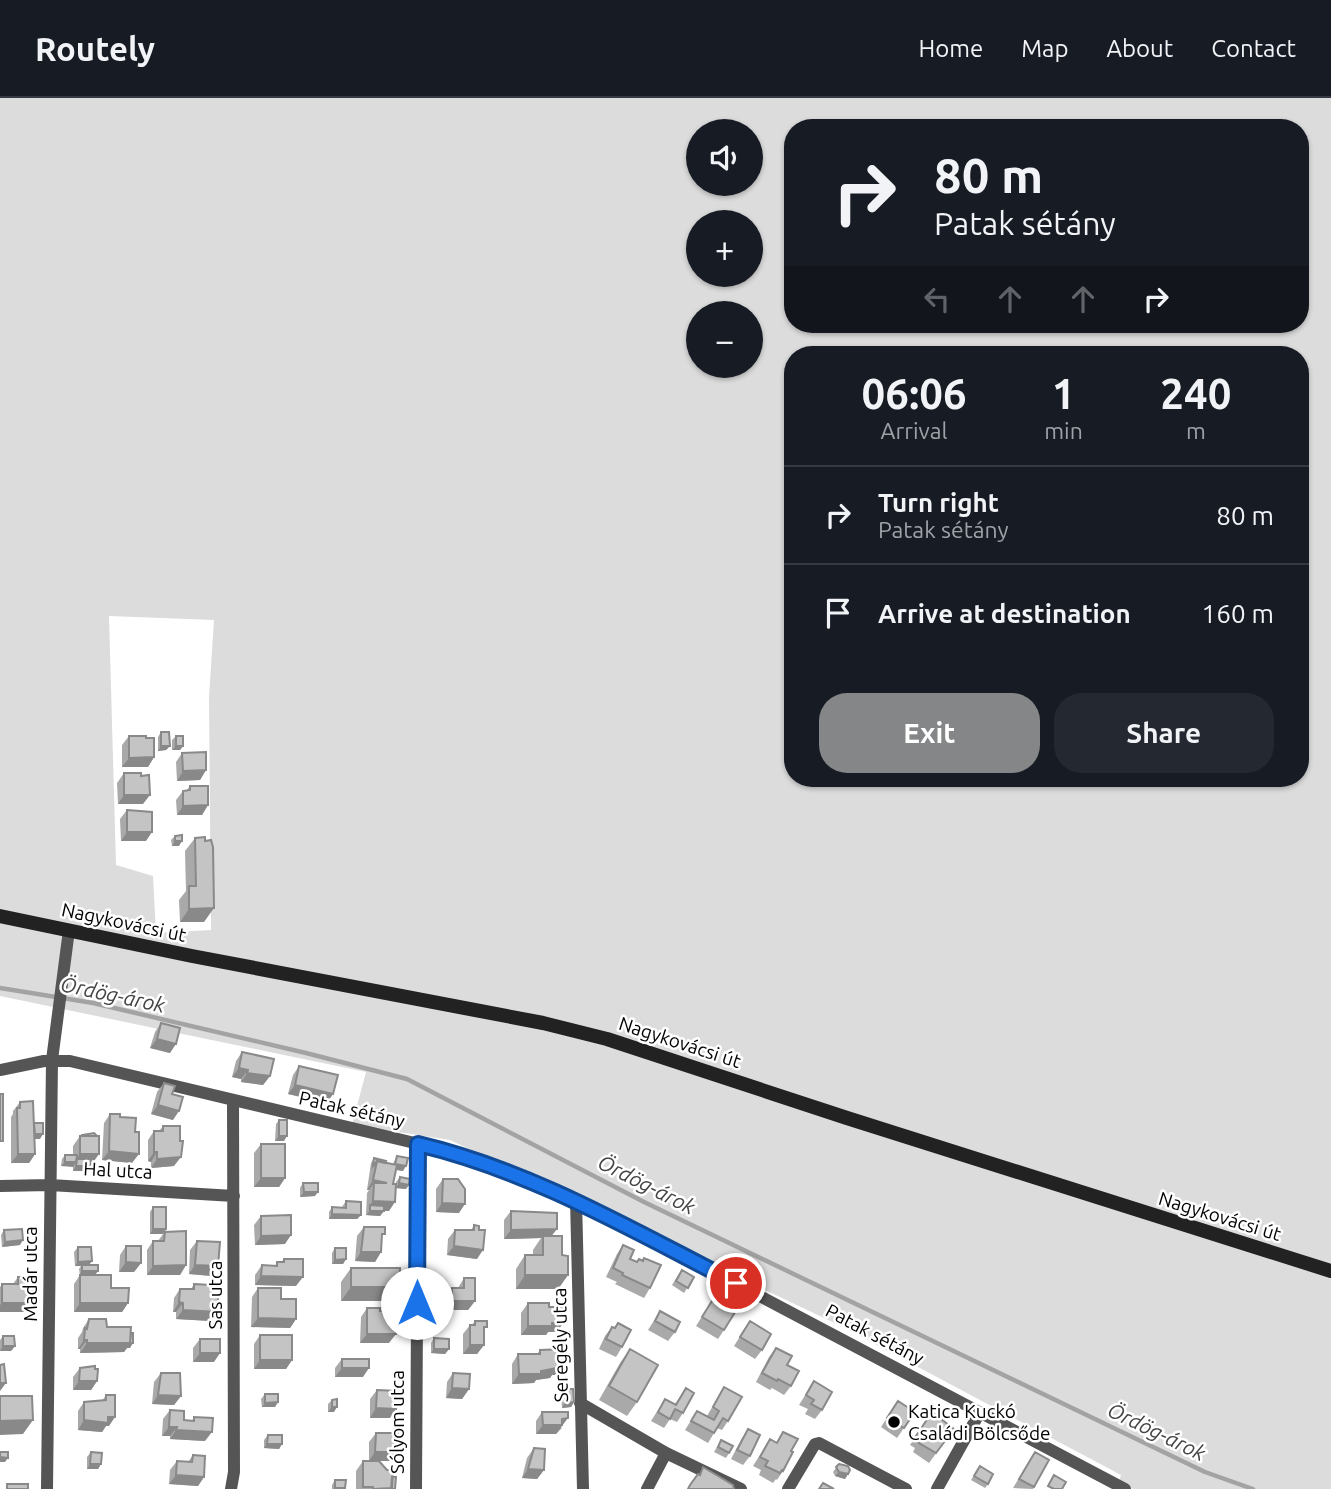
<!DOCTYPE html>
<meta charset="utf-8">
<style>
:root{--surface:#171b24;--page:#242831;--text:#f1f3f6;--muted:#9ea1a6;--line:#363941;--accent:#858687}
body{margin:0;font-family:Ubuntu,sans-serif;background:var(--page);color:var(--text);height:100vh;display:flex;flex-direction:column;font-size:26px;white-space:nowrap}
*{box-sizing:border-box;margin:0}
p{font-size:23px;color:var(--muted)}
.icon{flex:none;width:38px;height:38px;fill:none;stroke:currentColor;stroke-width:2;stroke-linecap:round;stroke-linejoin:round}
.map{position:relative;flex:1;overflow:hidden}
.panel{position:absolute;left:784px;top:248px;width:525px;height:441px;display:flex;flex-direction:column;background:var(--surface);border-radius:28px;box-shadow:0 2px 5px #0004}
.panel>*{flex:none}
.top-card{position:absolute;left:784px;top:21px;width:525px;height:214px;border-radius:28px;box-shadow:0 2px 5px #0004;background:#171b24;color:var(--text);overflow:hidden}
.buttons{position:absolute;left:686px;top:21px;display:grid;gap:14px}
.buttons a{display:grid;place-items:center;width:77px;height:77px;border-radius:50%;background:var(--surface);box-shadow:0 2px 5px #0004;font-size:35px}
.pin{position:absolute;display:grid;place-items:center;width:60px;height:60px;color:#fff;margin:-30px;border:4px solid #fff;border-radius:50%;box-shadow:0 2px 7px #0007}
.me{position:absolute;width:77px;margin:-38px;rotate:0deg;stroke-linejoin:round;filter:drop-shadow(0 0 5px #0008)}
.turn{display:flex;align-items:center;gap:24px;height:147px;padding:0 35px;font-size:32px}
.turn .icon{width:91px;height:91px;stroke-width:2.5}
.turn b{display:block;font-size:49px;line-height:60px}
.lanes{display:flex;align-items:center;height:66px;padding:0 35px;background:#0003;justify-content:center;gap:35px;direction:ltr}
.lanes .off{opacity:.35}
.eta{display:flex;justify-content:space-evenly;align-items:center;height:119px;text-align:center}
.eta b{font-size:42px;font-weight:700;line-height:49px}
.primary-button{display:flex;gap:14px;margin-top:auto;padding:14px 35px}
.primary-button a{flex:1;height:80px;border-radius:28px;background:var(--accent);color:#fff;font-size:28px;font-weight:700;line-height:80px;text-align:center}
.primary-button a+a{background:var(--page);color:var(--text)}
ul{padding:0;list-style:none}
li{display:flex;align-items:center;gap:21px;height:98px;padding:0 35px;border-top:2px solid var(--line)}
li div{flex:1}
li b{display:block;font-size:26px}
li em{font-style:normal}
header{display:flex;align-items:center;gap:42px;box-sizing:border-box;height:98px;padding:0 35px;background:var(--surface);border-bottom:2px solid var(--line)}
header strong{font-size:33px}
nav{display:flex;gap:38px;margin-inline-start:auto;font-size:24px}
.map>svg:first-child{display:block}
.green{fill:#dcdcdc;fill-rule:evenodd}
.lines{fill:none;stroke-linecap:round;stroke-linejoin:round}
.stream{stroke:#a3a3a3;stroke-width:4.5}
.street{stroke:#555;stroke-width:12}
.secondary{stroke:#222;stroke-width:14}
.wall{fill:#a9a9a9}
.shaded-wall{fill:#898989}
.building{fill:#c4c4c4;stroke:#898989;stroke-width:2}
.route-casing{stroke:#114b97;stroke-width:18}
.route{stroke:#1a73e8;stroke-width:12}
.poi-dot{fill:#000;stroke:#fff;stroke-width:2.5}
.labels{text-anchor:middle;dominant-baseline:central;stroke-width:5;stroke-linejoin:round;paint-order:stroke}
.street-label{font-size:19px;fill:#000;stroke:#fff}
.poi-label{font-size:19px;fill:#000;stroke:#fff;text-anchor:start}
.water-label{font-size:21px;font-style:italic;fill:#444;stroke:#fff}
</style>
<header>
<strong>Routely</strong>
<nav><a>Home</a><a>Map</a><a>About</a><a>Contact</a></nav>
</header>
<div class="map">
<svg width="1331" height="1391" viewBox="0 0 1331 1391">
<rect width="100%" height="100%" fill="#fff"/>
<path class="green" d="M0 0H1331V1391H1133L1119 1383 1121 1377 841 1228 450 1042 352 1027 366 974 0 898ZM793 30H1300V226H793ZM698 33H751V86H698ZM698 124H751V177H698ZM698 215H751V268H698ZM793 257H1300V681H793ZM109 518 214 522 209 599 211 832 156 835 153 778 116 767Z"/>
<g class="lines">
<path class="stream" d="M0 890 93 905 306 955 407 981 644 1104 1205 1374 1253 1391"/>
<path class="street" d="M0 972 44 963H70L461 1056 576 1101 1125 1391
M0 1088 50 1087 234 1098
M576 1101 583 1391
M580 1305 666 1355 741 1391
M47 1391 52 962 69 832
M231 1391 234 1374 233 1003
M416 1391 418 1046
M647 1391 666 1355
M788 1391 815 1346 819 1345 906 1391
M937 1391 980 1314"/>
<path class="secondary" d="M0 818 192 858 543 925 607 941 847 1020 1331 1173"/>
</g>
<path class="wall" d="M161 634 170 648 166 652 158 653V639Z
M129 638 146 640 154 659 148 669H122V647Z
M176 638 183 648 180 652H172V642Z
M182 655 206 672 200 682 177 683 176 664Z
M124 675 143 706H118L117 685Z
M190 688 208 707 202 717H177L176 702 183 693 187 692Z
M127 712 146 743H121L120 721Z
M175 738 179 748H172L171 742Z
M195 740 204 824H180L179 802 186 793 185 753Z
M161 925 170 955 150 950 155 934Z
M242 954 270 978 263 987 241 984V981L232 979 236 963Z
M299 968 327 1005 288 996 293 977Z
M164 985 172 996 173 1022 151 1016 157 994Z
M20 1004 40 1041H35V1056L29 1065H11V1019L13 1016V1013Z
M110 1016 120 1019 132 1065 102 1062 104 1025Z
M279 1022 284 1043H275L276 1026Z
M163 1028 174 1068 151 1070V1064L148 1063V1042L154 1033H159Z
M80 1038 92 1066H91V1068L88 1073H73V1068H61L62 1061 65 1057H73V1048Z
M261 1046 285 1080 279 1089H254V1055Z
M397 1058 403 1073 396 1072 393 1086 396 1087V1084L400 1079 406 1091 396 1090 389 1113H384L380 1118 366 1117 367 1095 369 1092H367L371 1065 374 1060 393 1066Z
M443 1081 459 1115 436 1114V1091Z
M303 1085 315 1098 300 1099V1090Z
M346 1103 361 1117 357 1121H329V1114L332 1109H342Z
M153 1109 166 1131 165 1134 186 1167 180 1177H147V1152L153 1143H158L163 1136H150V1114Z
M511 1113 552 1138 562 1157 568 1177 558 1191H516V1171L525 1157H533V1152L541 1140 504 1141V1122Z
M261 1118 285 1146 255 1147 254 1127Z
M474 1127 477 1161 447 1157 448 1141 455 1132H471Z
M364 1129 382 1141 381 1154 375 1164 355 1163 357 1138Z
M4 1132 20 1147 2 1149 1 1137Z
M197 1143 212 1178 189 1176 190 1152Z
M623 1147 630 1161 637 1164 639 1161 642 1163 644 1160 650 1190 644 1200 615 1186 617 1184 606 1179 617 1156Z
M126 1148 141 1165 134 1174H119L120 1157Z
M78 1149 92 1163 89 1167 98 1173 95 1177 128 1205 122 1214H74V1186L80 1177 79 1171 81 1168H75L74 1154Z
M335 1150 346 1161 343 1166H332V1155Z
M284 1161 296 1188 255 1187V1177L262 1167 275 1168 277 1164H281Z
M351 1170 400 1189 391 1203H341V1184Z
M679 1176 694 1179 684 1195 672 1187Z
M18 1179 27 1214H0V1189L2 1186H13Z
M464 1180 475 1203 468 1212H445L446 1199 452 1190H458Z
M194 1186 211 1223 176 1221V1214H173L174 1200 180 1191H191Z
M258 1190 281 1201 296 1221 290 1230 251 1229 252 1199Z
M715 1198 724 1232 718 1241 696 1228Z
M528 1205 549 1209 563 1225 557 1234H548L546 1237H521V1215Z
M367 1210 380 1213 389 1245H360L361 1219Z
M660 1213 675 1234 668 1243 648 1232Z
M89 1221 107 1229 130 1250H127L124 1254 80 1255V1251H78V1240L82 1234 83 1230Z
M475 1223 484 1233V1247L477 1256H463V1236L470 1227H472Z
M750 1223 762 1252 755 1261 734 1248Z
M618 1225 622 1249 616 1259 599 1251 605 1238 612 1229 615 1230Z
M260 1237 292 1262 286 1271H254V1246Z
M3 1238 15 1248 11 1253H0V1242Z
M434 1240 449 1251 445 1256 431 1255V1245Z
M200 1241 214 1264H193V1250Z
M776 1250 791 1288 784 1297 772 1290 770 1292 756 1284 769 1259Z
M630 1251 637 1304 627 1318 599 1302 620 1265Z
M540 1252 558 1277H552L550 1280 536 1282 534 1285 512 1286V1266L518 1256H537Z
M342 1261 363 1279H335V1270Z
M80 1270 95 1271 97 1283 91 1292H73V1279Z
M161 1275 181 1298 174 1307 152 1306 154 1284Z
M453 1275 469 1291 462 1301 446 1300 447 1284Z
M814 1283 822 1312 815 1321 805 1316 808 1311 799 1307Z
M724 1289 728 1323 722 1332 717 1330 708 1345 685 1332 697 1313 707 1318Z
M686 1290 683 1315 677 1324 670 1321 664 1330 651 1323 665 1301 675 1306Z
M564 1291 574 1304 571 1309 562 1310 561 1296Z
M377 1292 390 1320H370V1301Z
M265 1296 278 1304 275 1309H262L261 1301Z
M106 1297 109 1328H106L102 1334 78 1332V1313L84 1304 102 1303Z
M332 1302 334 1314H328V1306Z
M898 1303 915 1314 897 1340 881 1329Z
M170 1312 184 1322 192 1323 194 1319 205 1343 170 1341V1338H162L163 1321Z
M542 1314 562 1330 556 1336H536V1323Z
M932 1314 954 1331 929 1365 913 1354 915 1350 910 1347Z
M748 1331 750 1358 743 1367 731 1361 742 1340Z
M783 1334 791 1353 783 1373 777 1382 776 1381 773 1385 759 1377 761 1372 753 1368 770 1341 776 1345Z
M376 1335 391 1363H379L392 1379 395 1391H356V1373L363 1363H369V1344Z
M268 1337 282 1346 279 1351 264 1350V1342Z
M721 1342 729 1355 726 1360 714 1354Z
M534 1350 544 1372 537 1381 522 1380 527 1360Z
M91 1354 101 1366 98 1371H87V1359Z
M1035 1354 1049 1362 1033 1391 1013 1390Z
M193 1357 204 1379 198 1388 169 1386 170 1372 177 1363 188 1364Z
M839 1366 848 1376 845 1381 835 1378 833 1374Z
M980 1368 988 1386 985 1390 971 1382Z
M335 1382 345 1390V1391H332V1387Z"/>
<path class="shaded-wall" d="M161 648H170L166 652 158 653Z
M176 648H183L180 652H172Z
M154 659 148 669H122L129 660Z
M206 672 200 682 177 683 183 673Z
M124 697H150L143 706H118Z
M208 707 202 717H177L183 708Z
M127 734H152L146 743H121Z
M175 743H182L179 748H172Z
M214 810 204 824H180L189 811Z
M157 941 176 946 170 955 150 950Z
M239 970 248 972 241 981 232 979Z
M247 975 270 978 263 987 241 984Z
M295 987 333 996 327 1005 288 996Z
M158 1007 179 1013 173 1022 151 1016Z
M32 1036H43L40 1041H29Z
M279 1038H287L284 1043H275Z
M109 1053 139 1056 132 1065 102 1062Z
M154 1054H157L151 1064 148 1063Z
M18 1056H35L29 1065H11Z
M80 1056H99L92 1066H76V1064L73 1069 61 1068 65 1064H74Z
M181 1059 174 1068 151 1070 157 1061Z
M395 1066 406 1068 403 1073 392 1071Z
M76 1068H91L88 1073H73Z
M261 1080H285L279 1089H254Z
M373 1082 387 1085H374L369 1092H367Z
M399 1085 409 1087 406 1091 396 1090Z
M304 1094H318L315 1098 300 1099Z
M373 1103 395 1104 389 1113 370 1112V1107Z
M442 1105 465 1106 459 1115 436 1114Z
M370 1113H384L380 1118 366 1117Z
M332 1116 361 1117 357 1121H329Z
M153 1131H166L163 1136H150Z
M557 1131 550 1140 543 1138 541 1140 504 1141 511 1132Z
M291 1137 285 1146 255 1147 261 1138Z
M23 1142 20 1147 2 1149 5 1144Z
M454 1148 483 1152 477 1161 447 1157Z
M361 1154H381L375 1164 355 1163Z
M346 1161 343 1166H332L335 1162Z
M92 1163 88 1168H75L78 1164Z
M126 1164 141 1165 134 1174H119Z
M186 1167 180 1177H147L153 1168Z
M195 1167 218 1168 212 1178 189 1176Z
M82 1173H98L94 1178 79 1177Z
M525 1177H568L558 1191H516Z
M261 1178 303 1179 296 1188 255 1187Z
M351 1189H400L391 1203H341Z
M452 1203H475L468 1212H445Z
M179 1204 183 1205 176 1214H173Z
M2 1205H33L27 1214H0V1207Z
M80 1205H128L122 1214H74Z
M183 1212 218 1214 211 1223 176 1221Z
M258 1220 296 1221 290 1230 251 1229Z
M552 1225H563L557 1234H548L546 1237H521L528 1228Z
M367 1236H396L389 1245H360Z
M84 1242H87L80 1251H78Z
M87 1245H133L130 1250H127L124 1254 80 1255Z
M470 1247H484L477 1256H463Z
M3 1248H15L11 1253H0Z
M434 1251H449L445 1256 431 1255Z
M200 1255H220L214 1264H193Z
M260 1262H292L286 1271H254Z
M557 1268H565L558 1277H552L550 1280 536 1282 534 1285 512 1286 519 1276 541 1273Z
M342 1270H369L363 1279H335Z
M79 1283H97L91 1292H73Z
M0 1285H6L0 1293Z
M452 1290 469 1291 462 1301 446 1300Z
M158 1297 181 1298 174 1307 152 1306Z
M278 1304 275 1309H262L265 1305Z
M574 1304 571 1309 562 1310 565 1305Z
M332 1309H337L334 1314H328Z
M376 1310 396 1311 390 1320H370Z
M108 1319H115L109 1328H106L102 1334 78 1332 84 1322Z
M568 1320 556 1336H536L543 1327 562 1321Z
M33 1322 23 1336 0 1337V1323Z
M169 1329H177L170 1338H162Z
M176 1332 212 1334 205 1343 170 1341Z
M267 1346H282L279 1351 264 1350Z
M375 1354H398L391 1363H369Z
M0 1359 8 1360 5 1364H0Z
M90 1366H101L98 1371H87Z
M528 1371 544 1372 537 1381 522 1380Z
M839 1374 848 1376 845 1381 835 1378Z
M176 1377 204 1379 198 1388 169 1386Z"/>
<path class="building" d="M161 634H169L170 648H161Z
M129 638H146V640H154V659L129 660Z
M176 638H183V648H176Z
M206 654V672L183 673 182 655Z
M124 675H141V678L149 677 150 697H124Z
M190 688H208V707L183 708V693L190 692Z
M127 712 152 714V734H127Z
M182 737V743H175V738Z
M205 739V743L211 742 213 749 214 810 189 811V788H196L195 740Z
M161 925 180 930 176 946 157 941Z
M242 954 274 961 270 978 247 975 248 972 239 970Z
M299 968 338 977 333 996 295 987Z
M164 985 175 988 172 996 183 999 179 1013 158 1007Z
M0 996H3V1043H0Z
M33 1003 35 1056H18L17 1010H20V1004Z
M110 1016H120V1019L136 1020 135 1034H139V1056L109 1053Z
M279 1022H287V1038H279Z
M34 1025H43V1036H35Z
M163 1028H180V1043H183L181 1059 157 1061V1054H154V1033H163Z
M94 1035 97 1038H82V1037Z
M80 1038H99V1056H80Z
M261 1046H285V1080H261Z
M65 1057H77L76 1064H65Z
M397 1058 408 1060 406 1068 395 1066Z
M374 1060 386 1063 385 1065 377 1063 373 1068Z
M77 1061H91V1068H76Z
M377 1063 397 1067 393 1086H396L395 1104 373 1103 374 1085H387L373 1082Z
M400 1079 410 1081 409 1087 399 1085Z
M443 1081H458L465 1091V1106L442 1105Z
M303 1085H318V1094H304Z
M346 1103 361 1104V1117L332 1116V1109L346 1110Z
M370 1107 384 1108V1113H370Z
M153 1109H166V1131H153Z
M511 1113 557 1115V1131L511 1132Z
M291 1117V1137L261 1138V1118Z
M474 1127 479 1128V1132H485L483 1152 454 1148 455 1132H474Z
M364 1129H385V1136H382L381 1154H361Z
M22 1131 23 1142 5 1144 4 1132Z
M186 1133V1167L153 1168V1143H164L165 1134Z
M543 1138H562V1157L568 1158V1177H525V1157H543Z
M197 1143 220 1144 218 1168 195 1167Z
M623 1147 634 1152 630 1161 637 1164 639 1161 643 1163 644 1160 661 1167 650 1190 622 1177 623 1175 613 1170Z
M126 1148H141V1165L126 1164Z
M78 1149H91L92 1163 78 1164Z
M335 1150H346V1161L335 1162Z
M284 1161H303V1179L261 1178 262 1167 277 1168V1164H284Z
M82 1167H98V1173H82Z
M351 1170H400V1189H351Z
M682 1172 694 1179 688 1190 676 1183Z
M80 1177H111V1190H129L128 1205H80Z
M18 1179H33V1205H2V1186H18Z
M464 1180H475V1203H452V1190H464Z
M194 1186 211 1187V1198L218 1199V1214L183 1212V1205L179 1204 180 1191H194Z
M258 1190H281V1201H296V1221L258 1220Z
M715 1198 737 1211 724 1232 702 1219Z
M528 1205H549V1209H563V1225H552V1228H528Z
M367 1210H380V1213H396V1236H367Z
M660 1213 680 1224 675 1234 655 1223Z
M89 1221H106L107 1229H131L130 1245H87V1242H84L85 1230 87 1231Z
M475 1223H487V1229H484V1247H470V1227H475Z
M750 1223 771 1236 762 1252 740 1239Z
M618 1225 631 1232 622 1249 606 1241 612 1229 615 1230Z
M131 1235H133V1245H129H130Z
M260 1237H292V1262H260Z
M3 1238H14L15 1248H3Z
M434 1240 449 1241V1251H434Z
M200 1241H220V1255H200Z
M776 1250 792 1258 787 1267 799 1273 791 1288 778 1281 777 1283 762 1275Z
M564 1251 565 1268H557V1270L541 1273V1276H519L518 1256H540V1252Z
M630 1251 658 1267 637 1304 609 1288Z
M342 1261H369V1270H342Z
M4 1266 6 1285H0V1267Z
M95 1268V1271H98L97 1283H79L80 1270Z
M161 1275H180L181 1298 158 1297Z
M453 1275 470 1276 469 1291 452 1290Z
M814 1283 832 1294 822 1312 811 1306 814 1302 806 1297Z
M724 1289 742 1299 728 1323 723 1320 714 1335 691 1323 697 1313 714 1322 719 1313 713 1309Z
M686 1290 694 1295 683 1315 675 1311 670 1321 658 1314 665 1301 676 1307Z
M564 1291H573L574 1304 565 1305Z
M377 1292 397 1293 396 1311 376 1310Z
M265 1296H278V1304L265 1305Z
M106 1297H115V1319H108V1325L84 1322V1304L106 1302Z
M0 1298H32L33 1322 0 1323Z
M337 1301V1309H332V1302Z
M898 1303 915 1314 904 1330 887 1320Z
M170 1312 184 1313V1322L194 1323V1319L213 1320 212 1334 176 1332 177 1329H169Z
M542 1314H568V1320L562 1321V1327H543Z
M932 1314 954 1331 936 1355 919 1345 921 1341 916 1338Z
M748 1331 760 1337 750 1358 737 1352Z
M783 1334 798 1341 791 1353 793 1354 783 1373 782 1372 780 1375 765 1368 768 1363 760 1359 770 1341 777 1345Z
M376 1335H398V1354H375Z
M268 1337H282V1346H267Z
M721 1342 733 1348 729 1355 718 1349Z
M534 1350 545 1351 544 1372 528 1371Z
M0 1354H8V1360L0 1359Z
M91 1354 102 1355 101 1366H90Z
M1035 1354 1049 1362 1034 1389 1019 1381Z
M193 1357 205 1358 204 1379 176 1377 177 1363 192 1364Z
M363 1363H379L387 1372H393L392 1390 373 1391V1389H363Z
M839 1366 848 1368 850 1372 848 1376 839 1374 836 1369Z
M980 1368 993 1376 988 1386 974 1378Z
M703 1369 733 1387 734 1391H688L690 1387 698 1376 700 1377Z
M1054 1377 1066 1384 1062 1391H1054L1048 1388Z
M392 1379H396L395 1391H391Z
M335 1382H346L345 1390H335Z
M823 1385 834 1391H819Z
M7 1386H28V1391H7Z"/>
<g class="lines">
<defs>
<path id="route" d="M417 1205 418 1046C532 1073 632 1132 736 1185"/>
</defs>
<use href="#route" class="route-casing"/>
<use href="#route" class="route"/>
</g>
<circle class="poi-dot" cx="894" cy="1324" r="7"/>
<g class="labels">
<g class="street-label">
<text transform="translate(124 824) rotate(12)">Nagykovácsi út</text>
<text transform="translate(680 944) rotate(18)">Nagykovácsi út</text>
<text transform="translate(352 1011) rotate(13)">Patak sétány</text>
<text transform="translate(118 1072) rotate(3)">Hal utca</text>
<text transform="translate(1220 1118) rotate(17)">Nagykovácsi út</text>
<text transform="translate(30 1176) rotate(-90)">Madár utca</text>
<text transform="translate(215 1197) rotate(-90)">Sas utca</text>
<text transform="translate(875 1236) rotate(28)">Patak sétány</text>
<text transform="translate(560 1247) rotate(-91)">Seregély utca</text>
<text transform="translate(397 1324) rotate(-90)">Sólyom utca</text>
</g>
<g class="poi-label">
<text x="908" y="1313">Katica Kuckó<tspan x="908" dy="22">Családi Bölcsőde</tspan></text>
</g>
<g class="water-label">
<text transform="translate(113 896) rotate(12)">Ördög-árok</text>
<text transform="translate(647 1086) rotate(27)">Ördög-árok</text>
<text transform="translate(1157 1333) rotate(26)">Ördög-árok</text>
</g>
</g>
</svg>
<div class="buttons">
<a><svg class="icon" aria-label="sound" viewBox="0 0 24 24"><path d="M4 9h4l5-4v14l-5-4H4zM17 9q2 3 0 6"/></svg></a>
<a>+</a>
<a>−</a>
</div>
<div class="pin" style="left:736px;top:1185px;background:#d93025"><svg class="icon" aria-label="arrive" viewBox="0 0 24 24"><path d="M6 21V4h12l-3 4 3 4H6"/></svg></div>
<svg class="me" style="left:417px;top:1205px" viewBox="-20 -20 40 40"><circle r="19" fill="#fff"/><path d="M0-13L10 11 0 6-10 11z" fill="#1a73e8"/></svg>
<div class="top-card">
<div class="turn"><svg class="icon" aria-label="right" viewBox="0 0 24 24"><path d="M7 20v-9h11M14 6l5 5-5 5"/></svg><div><b>80 m</b>Patak sétány</div></div>
<div class="lanes"><svg class="icon off" aria-label="left" viewBox="0 0 24 24"><path d="M17 20v-9H6M10 6l-5 5 5 5"/></svg><svg class="icon off" aria-label="ahead" viewBox="0 0 24 24"><path d="M12 20V5M6 11l6-6 6 6"/></svg><svg class="icon off" aria-label="ahead" viewBox="0 0 24 24"><path d="M12 20V5M6 11l6-6 6 6"/></svg><svg class="icon" aria-label="right" viewBox="0 0 24 24"><path d="M7 20v-9h11M14 6l5 5-5 5"/></svg></div>
</div>
<section class="panel">
<div class="eta">
<div><b>06:06</b><p>Arrival</p></div>
<div><b>1</b><p>min</p></div>
<div><b>240</b><p>m</p></div>
</div>
<ul>
<li><svg class="icon" aria-label="right" viewBox="0 0 24 24"><path d="M7 20v-9h11M14 6l5 5-5 5"/></svg><div><b>Turn right</b><p>Patak sétány</p></div><em>80 m</em></li>
<li><svg class="icon" aria-label="arrive" viewBox="0 0 24 24"><path d="M6 21V4h12l-3 4 3 4H6"/></svg><div><b>Arrive at destination</b></div><em>160 m</em></li>
</ul>
<div class="primary-button"><a>Exit</a><a>Share</a></div>
</section>
</div>
